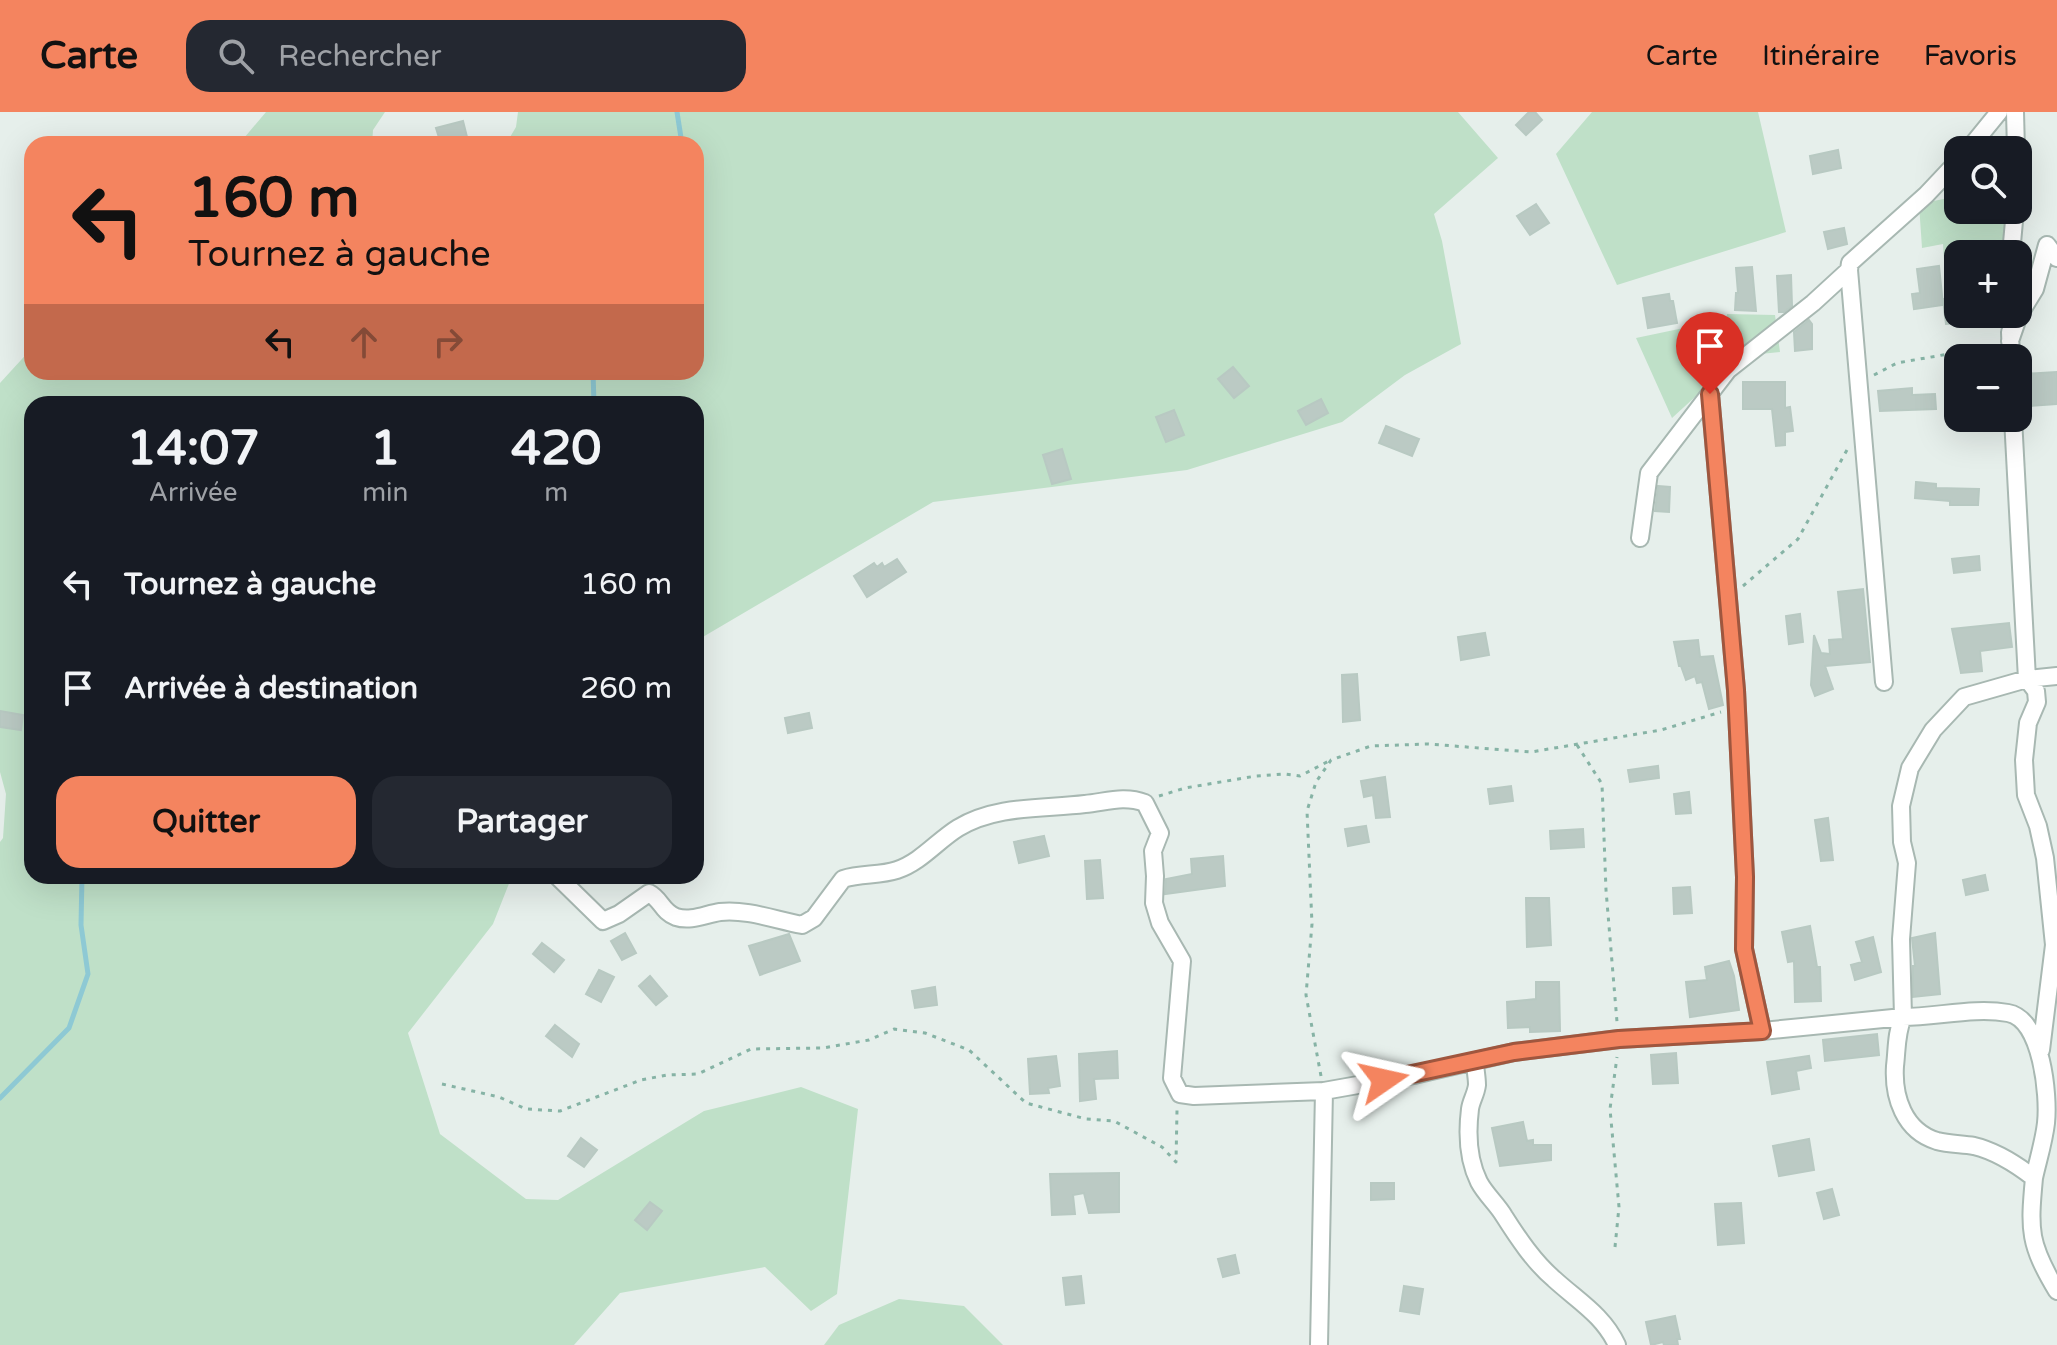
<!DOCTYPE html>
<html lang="fr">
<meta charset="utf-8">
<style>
:root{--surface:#171b24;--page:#242831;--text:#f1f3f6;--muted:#9ea1a6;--accent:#f4845f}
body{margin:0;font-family:"Varela Round",sans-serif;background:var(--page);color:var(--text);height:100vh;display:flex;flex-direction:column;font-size:30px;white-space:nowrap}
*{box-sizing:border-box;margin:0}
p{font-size:26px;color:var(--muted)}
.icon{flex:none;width:44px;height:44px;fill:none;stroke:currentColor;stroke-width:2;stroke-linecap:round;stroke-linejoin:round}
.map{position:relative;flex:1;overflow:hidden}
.side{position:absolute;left:24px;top:284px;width:680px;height:488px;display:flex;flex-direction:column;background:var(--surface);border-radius:24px;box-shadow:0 8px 32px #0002}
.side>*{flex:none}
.hud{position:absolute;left:24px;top:24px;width:680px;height:244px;border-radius:24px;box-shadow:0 8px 32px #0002;background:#f4845f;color:#111;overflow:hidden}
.controls{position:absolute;left:1944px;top:24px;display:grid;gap:16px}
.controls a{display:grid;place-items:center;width:88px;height:88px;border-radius:16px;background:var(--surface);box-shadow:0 8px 32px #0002;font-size:40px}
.pin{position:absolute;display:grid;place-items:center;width:68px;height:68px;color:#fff;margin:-82px -34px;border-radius:50% 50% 50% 0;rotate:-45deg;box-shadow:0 0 8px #0007}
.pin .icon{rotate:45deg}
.me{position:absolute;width:88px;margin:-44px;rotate:79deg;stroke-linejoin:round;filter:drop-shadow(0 0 6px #0008)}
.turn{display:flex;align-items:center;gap:28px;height:168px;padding:0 32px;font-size:36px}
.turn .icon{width:104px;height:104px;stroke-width:2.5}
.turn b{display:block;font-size:56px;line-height:68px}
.lanes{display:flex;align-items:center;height:76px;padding:0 32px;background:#0003;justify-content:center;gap:40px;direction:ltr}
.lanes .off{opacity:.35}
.eta{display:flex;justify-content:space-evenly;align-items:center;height:136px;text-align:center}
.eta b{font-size:48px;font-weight:700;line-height:56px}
.primary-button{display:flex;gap:16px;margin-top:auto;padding:16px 32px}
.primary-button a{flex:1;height:92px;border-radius:24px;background:var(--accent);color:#111;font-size:32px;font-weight:700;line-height:92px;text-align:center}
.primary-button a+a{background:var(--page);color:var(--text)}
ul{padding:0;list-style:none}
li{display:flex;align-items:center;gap:24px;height:104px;padding:0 32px}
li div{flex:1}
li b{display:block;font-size:30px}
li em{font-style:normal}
header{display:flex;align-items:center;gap:48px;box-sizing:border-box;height:112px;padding:0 40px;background:var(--accent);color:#111}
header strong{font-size:38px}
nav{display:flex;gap:44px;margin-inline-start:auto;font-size:28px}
.search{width:560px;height:72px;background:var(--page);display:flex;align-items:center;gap:20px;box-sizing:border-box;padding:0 28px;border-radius:24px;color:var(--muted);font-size:30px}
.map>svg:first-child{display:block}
.green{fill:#bfe0c8}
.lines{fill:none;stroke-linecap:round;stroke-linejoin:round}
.stream{stroke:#8ec9d4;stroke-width:5}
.building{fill:#bbcac4;stroke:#b8c9c2;stroke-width:2}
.minor-casing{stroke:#a8b8b2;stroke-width:20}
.path{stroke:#86b3a5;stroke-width:3;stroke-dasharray:4 6;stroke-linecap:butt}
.minor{stroke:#fff;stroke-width:16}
.route-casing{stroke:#9f563e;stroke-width:20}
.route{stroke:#f4845f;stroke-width:14}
</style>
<header>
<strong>Carte</strong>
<div class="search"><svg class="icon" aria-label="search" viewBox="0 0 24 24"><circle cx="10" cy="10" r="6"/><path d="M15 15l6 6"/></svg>Rechercher</div>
<nav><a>Carte</a><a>Itinéraire</a><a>Favoris</a></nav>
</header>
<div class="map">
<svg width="2057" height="1233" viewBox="0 0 2057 1233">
<rect width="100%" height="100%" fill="#e6efeb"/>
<path class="green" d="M266 0H385L373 18 372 32H239Z
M518 0H1458L1498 46 1434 102 1442 129 1461 232 1405 263 1342 310 1187 358 933 390 696 529V292H32V764H512L493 812 408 921 440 1022 526 1087 558 1088 704 999 801 975 858 997 837 1182 811 1199 765 1155 620 1181 574 1233H0V730L3 726 6 682 0 660V271L32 236V260H696V32H506L516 15Z
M1592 0H1758L1786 120 1617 173 1556 42Z
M1958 84V98H2011L2006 142H1958V179L1946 181 1943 132 1922 136 1919 92Z
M1727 202 1775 203 1780 240 1721 246Z
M1717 209 1718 264 1672 306 1636 226Z
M899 1187 964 1194 1003 1233H824L839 1213Z"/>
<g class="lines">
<path class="stream" d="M677 0 682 32
M593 260 594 292
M0 986 69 916 88 862 81 813 82 764"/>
</g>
<path class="building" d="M1529 0H1535L1542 8 1526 23 1516 13Z
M463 9 467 25 441 32 436 16Z
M1838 38 1841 56 1813 62 1810 44Z
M1536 92 1549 111 1530 123 1517 104Z
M1844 116 1847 132 1828 137 1824 120Z
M1939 154 1943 193 1914 197 1912 182 1920 181 1917 157Z
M1752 155 1756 199 1735 198 1736 181H1738L1736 156Z
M1791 163 1792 194 1784 200H1779L1777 164Z
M1669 182 1670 189H1673L1677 211 1648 216 1643 186Z
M1958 185V211L1946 212 1943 187Z
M1809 208 1812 212V237L1795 239 1794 220Z
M1233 255 1249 274 1234 286 1218 267Z
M2057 260V292L2029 294 2023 262Z
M1743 270H1785V296L1790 295 1793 319 1785 320V333L1776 334 1772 297H1743Z
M1912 276V283L1935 282 1936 297 1880 299 1878 279Z
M1321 287 1328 301 1306 313 1298 299Z
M1174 298 1184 323 1166 330 1156 305Z
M1386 314 1419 327 1412 344 1379 331Z
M1062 337 1071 367 1052 372 1043 343Z
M1916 370 1936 372V376L1979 377 1978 393H1950V389L1915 386Z
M1658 374 1670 375 1669 400 1655 399Z
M1979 444 1980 458 1954 461 1952 447Z
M897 447 906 460 867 485 854 464 874 451 877 455 882 451 884 455Z
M1863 477 1870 550 1825 554 1833 577 1815 584 1811 573 1814 523 1821 541 1830 542 1829 528 1843 527 1838 480Z
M1800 502 1803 530 1789 532 1786 504Z
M2009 511 2012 535 1980 539 1982 559 1961 561 1952 517Z
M1485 521 1489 543 1461 548 1458 525Z
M1698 528 1700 545 1713 544 1723 593 1709 597 1702 570 1697 571 1695 564 1686 568 1681 554H1679L1674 530Z
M1357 562 1360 608 1343 610 1342 563Z
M0 599 23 603 21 618 0 615Z
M809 601 812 616 788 621 785 606Z
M1658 654 1659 666 1630 670 1628 658Z
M1385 665 1390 705 1376 706 1373 683 1364 685 1361 669Z
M1511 674 1513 689 1490 692 1488 677Z
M1689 680 1691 701 1676 702 1674 682Z
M1828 706 1833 748 1821 749 1815 708Z
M1366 714 1369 730 1348 734 1345 717Z
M1583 717 1584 735 1551 737 1550 719Z
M1044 724 1049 744 1019 751 1014 730Z
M1223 744 1225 774 1165 782 1166 767 1192 762 1191 747Z
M1100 748 1103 786 1087 787 1085 749Z
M1985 763 1988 778 1966 783 1963 768Z
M1690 775 1692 801 1674 802 1673 776Z
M1526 786H1549L1551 833 1527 835Z
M1810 814 1817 855H1820L1821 889 1795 890 1794 849 1788 850 1782 820Z
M625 821 636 841 622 848 611 829Z
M1935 821 1940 882 1913 885V854H1915L1912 826Z
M789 822 800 849 760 863 749 834Z
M1873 825 1881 860 1855 868 1851 853 1862 850 1856 830Z
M542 831 564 848 554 860 533 842Z
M1729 849 1734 864 1739 898 1690 905 1686 870 1707 868 1705 855Z
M599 858 614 865 601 890 586 882Z
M650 864 667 884 656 893 639 874Z
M1536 870H1559L1560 919 1530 920V915L1508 916 1507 890 1536 887Z
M935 875 937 893 915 896 912 879Z
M555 913 579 932 572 945 546 924Z
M1877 922 1879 943 1825 949 1823 928Z
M1117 939 1118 966 1094 967 1096 987 1080 989 1079 942Z
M1676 941 1678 971 1653 972 1651 943Z
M1056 944 1060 974 1048 976 1049 981 1030 982 1028 947Z
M1809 944 1811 956 1796 959 1799 977 1772 982 1767 950Z
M1523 1010 1527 1029 1533 1028V1033H1551V1048L1500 1054 1492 1016Z
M581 1026 597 1038 584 1055 568 1044Z
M1809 1027 1814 1058 1779 1064 1773 1034Z
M1119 1061V1100L1089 1101 1084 1081 1073 1083 1075 1102 1052 1103 1050 1062Z
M1371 1071H1394V1087L1371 1088Z
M1832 1077 1839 1103 1824 1107 1817 1081Z
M650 1090 662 1099 647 1118 635 1108Z
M1741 1091 1744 1131 1718 1133 1715 1092Z
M1235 1143 1239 1161 1223 1165 1218 1147Z
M1081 1164 1084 1191 1066 1193 1063 1166Z
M1404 1174 1423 1177 1419 1202 1400 1199Z
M1675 1204 1680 1227H1677L1678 1233H1664L1663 1230 1651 1233 1646 1210Z"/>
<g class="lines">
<defs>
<path id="minor" d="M2015 0 2016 38
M1968 38 1999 0
M2011 142 2015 98
M1849 158 1884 570
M2010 220 2011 246
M2010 229 2019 203 2035 177 2047 133 2057 146
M1710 282 1736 578 1745 765 1744 837 1762 919
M2013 306 2027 567 2036 579 2037 590 2028 611 2024 648 2026 683 2038 714 2045 746 2054 833 2041 938
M1640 426 1649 361 1728 258 1813 191 1849 158 1850 151 1926 83 1958 49
M557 764 603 809 619 802 649 781C661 787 662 800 676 805 691 810 706 802 720 800 747 797 775 808 802 813L814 806 843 767C861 761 879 764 897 758 921 750 937 729 958 716 996 693 1043 697 1085 692 1106 690 1124 683 1145 691L1160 721 1153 739 1155 764 1154 791 1160 811 1182 849 1172 966 1180 982 1194 984 1324 979 1319 1233
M1475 949C1475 957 1477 965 1477 973 1476 982 1471 989 1470 997 1467 1021 1468 1048 1479 1070 1486 1083 1497 1092 1504 1104 1518 1126 1534 1150 1554 1167 1578 1189 1603 1203 1617 1233
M1324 979 1414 963 1514 940 1619 927 1762 919 1903 905C1896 921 1897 938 1895 954 1893 985 1904 1019 1937 1029 1948 1032 1961 1032 1974 1034 1995 1039 2016 1052 2034 1066 2038 1048 2044 1029 2046 1011 2049 984 2042 907 2008 901 1974 895 1937 905 1903 905L1901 827 1907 751 1902 730 1901 694 1910 656 1933 618 1964 585 2027 567 2057 564
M2034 1066C2029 1119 2029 1132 2057 1179"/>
</defs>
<use href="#minor" class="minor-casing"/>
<path class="path" d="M1874 263 1897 251 1994 234
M1743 474 1798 427 1848 336
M1577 633 1602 672 1606 778 1617 910
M1159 684 1185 676 1256 664 1284 662 1300 664 1329 649
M1321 964 1306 883 1312 812 1307 699 1316 670 1331 648 1371 634 1428 632 1531 640 1661 618 1721 600
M442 972 499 985 526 997 560 999 641 968 667 963 698 962 751 937 823 936 869 928 894 917 925 921 969 938 1026 991 1086 1007 1114 1009 1162 1035 1176 1050 1177 998
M1615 1135 1619 1095 1610 997 1617 945"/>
<use href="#minor" class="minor"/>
</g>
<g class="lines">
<defs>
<path id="route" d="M1384 968 1514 940 1619 927 1762 919 1744 837 1745 765 1736 578 1710 282"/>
</defs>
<use href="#route" class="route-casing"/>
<use href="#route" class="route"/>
</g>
</svg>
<div class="controls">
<a><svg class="icon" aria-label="search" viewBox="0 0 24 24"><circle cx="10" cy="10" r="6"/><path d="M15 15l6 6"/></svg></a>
<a>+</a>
<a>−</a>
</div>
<div class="pin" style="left:1710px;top:282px;background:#d93025"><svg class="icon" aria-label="arrive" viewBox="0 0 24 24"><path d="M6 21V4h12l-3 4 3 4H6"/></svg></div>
<svg class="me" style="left:1384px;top:968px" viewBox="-20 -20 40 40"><path d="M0-17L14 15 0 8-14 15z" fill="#f4845f" stroke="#fff" stroke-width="4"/></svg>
<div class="hud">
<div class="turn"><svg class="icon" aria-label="left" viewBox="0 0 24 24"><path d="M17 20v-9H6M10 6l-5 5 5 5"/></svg><div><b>160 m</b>Tournez à gauche</div></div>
<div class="lanes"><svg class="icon" aria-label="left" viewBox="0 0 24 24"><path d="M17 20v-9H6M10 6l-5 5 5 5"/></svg><svg class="icon off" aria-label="ahead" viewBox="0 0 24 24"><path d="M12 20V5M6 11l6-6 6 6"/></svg><svg class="icon off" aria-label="right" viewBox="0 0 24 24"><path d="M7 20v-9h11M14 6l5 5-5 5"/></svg></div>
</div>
<section class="side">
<div class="eta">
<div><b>14:07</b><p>Arrivée</p></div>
<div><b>1</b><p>min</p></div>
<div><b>420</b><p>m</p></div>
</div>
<ul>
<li><svg class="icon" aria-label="left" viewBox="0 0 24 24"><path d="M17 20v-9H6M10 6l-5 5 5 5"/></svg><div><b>Tournez à gauche</b></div><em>160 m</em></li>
<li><svg class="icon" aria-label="arrive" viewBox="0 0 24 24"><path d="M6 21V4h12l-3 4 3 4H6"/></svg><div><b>Arrivée à destination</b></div><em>260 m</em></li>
</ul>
<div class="primary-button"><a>Quitter</a><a>Partager</a></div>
</section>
</div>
